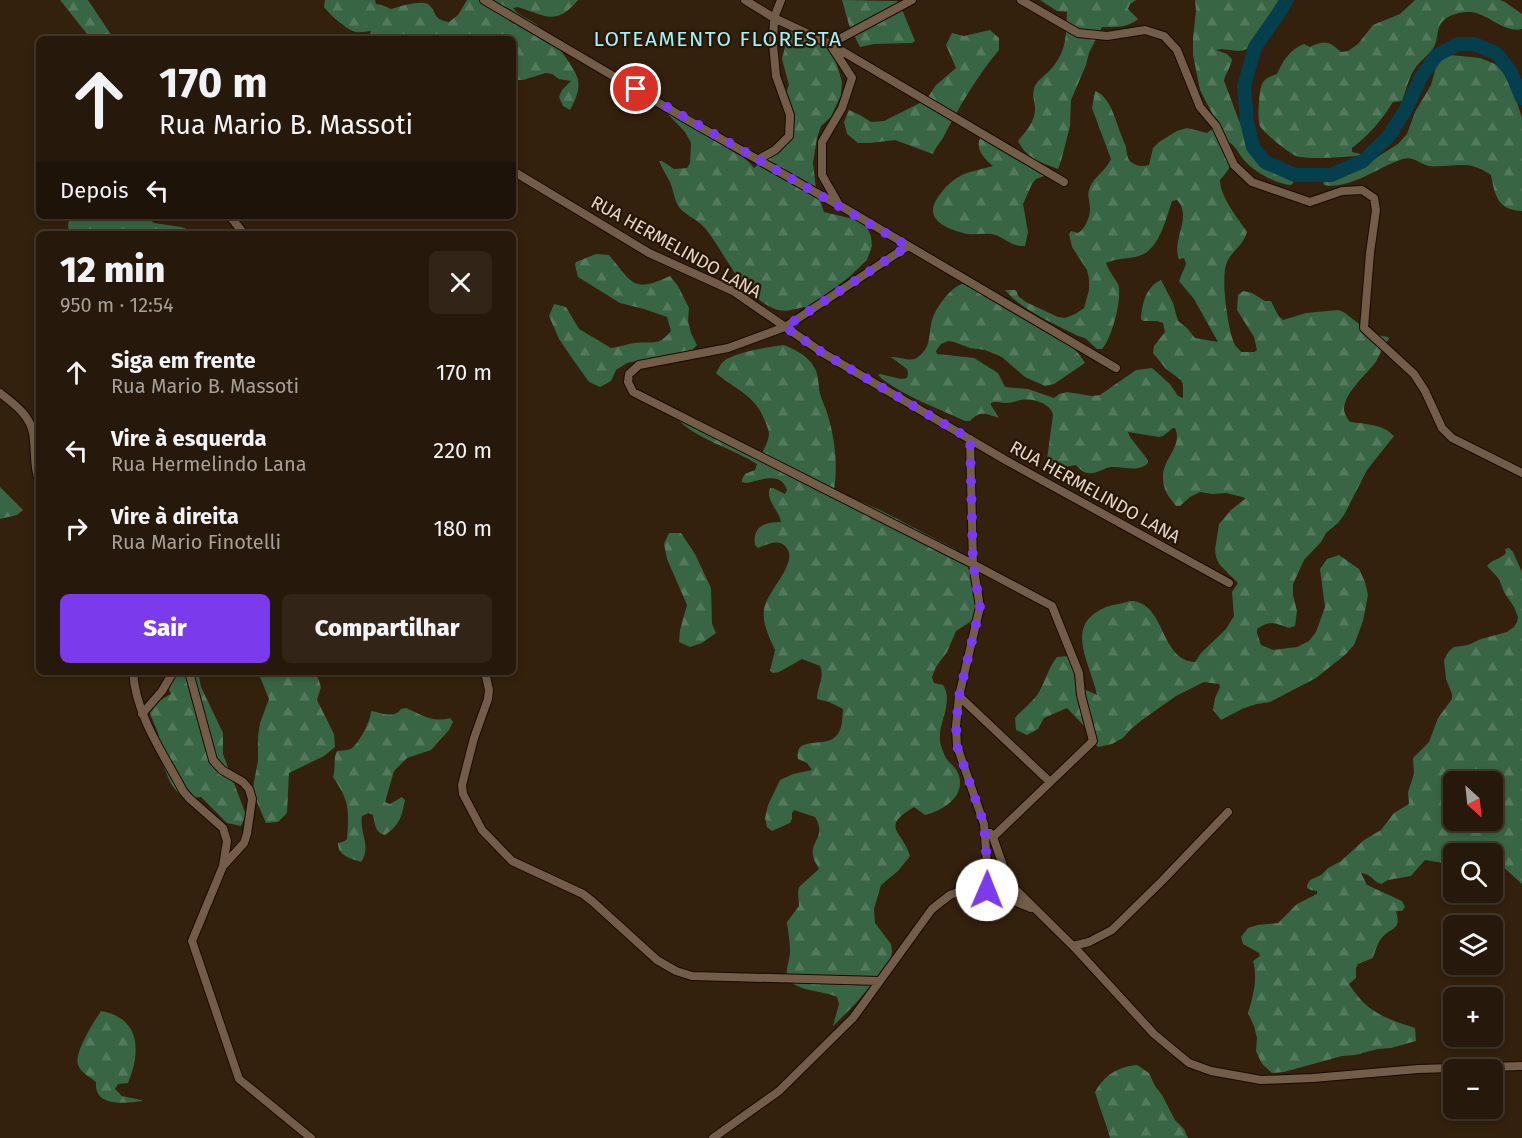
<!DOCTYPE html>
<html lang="pt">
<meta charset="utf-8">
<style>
:root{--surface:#26180a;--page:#322518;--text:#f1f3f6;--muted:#a4a09c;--line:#42372b;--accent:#7c3aed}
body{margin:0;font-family:"Fira Sans",sans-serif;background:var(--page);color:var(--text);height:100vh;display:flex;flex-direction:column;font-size:22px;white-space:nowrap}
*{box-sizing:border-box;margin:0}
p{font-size:20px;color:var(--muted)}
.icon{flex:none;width:33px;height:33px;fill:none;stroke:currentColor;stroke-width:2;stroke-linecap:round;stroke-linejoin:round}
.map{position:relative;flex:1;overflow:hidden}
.drawer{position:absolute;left:36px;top:231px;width:480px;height:444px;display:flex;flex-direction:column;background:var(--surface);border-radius:9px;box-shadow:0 3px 9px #0003,0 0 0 2px var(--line)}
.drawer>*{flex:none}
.hud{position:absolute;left:36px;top:36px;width:480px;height:183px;border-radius:9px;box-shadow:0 3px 9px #0003,0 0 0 2px var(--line);background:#26180a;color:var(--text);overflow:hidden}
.needle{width:39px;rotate:153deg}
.controls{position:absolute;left:1443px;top:771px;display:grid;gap:12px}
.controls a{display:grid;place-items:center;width:60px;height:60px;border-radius:9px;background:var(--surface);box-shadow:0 3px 9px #0003,0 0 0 2px var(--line);font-size:30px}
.pin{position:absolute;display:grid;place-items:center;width:51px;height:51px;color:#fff;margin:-26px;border:3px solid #fff;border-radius:50%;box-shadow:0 2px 6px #0007}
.me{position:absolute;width:66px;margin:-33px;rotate:1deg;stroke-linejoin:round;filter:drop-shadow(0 0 4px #0008)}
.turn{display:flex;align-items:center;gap:21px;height:126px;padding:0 24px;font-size:27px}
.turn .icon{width:78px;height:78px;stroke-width:2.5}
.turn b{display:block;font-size:42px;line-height:51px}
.then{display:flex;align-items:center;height:57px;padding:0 24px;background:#0003;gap:12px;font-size:22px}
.round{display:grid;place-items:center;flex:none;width:63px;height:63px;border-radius:9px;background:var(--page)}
.head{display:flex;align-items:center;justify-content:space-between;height:102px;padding:0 24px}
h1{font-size:36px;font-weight:800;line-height:45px}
.action{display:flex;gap:12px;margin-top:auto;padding:12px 24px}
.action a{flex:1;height:69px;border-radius:9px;background:var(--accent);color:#fff;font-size:24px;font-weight:800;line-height:69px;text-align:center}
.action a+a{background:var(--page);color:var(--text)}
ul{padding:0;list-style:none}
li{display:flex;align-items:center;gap:18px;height:78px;padding:0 24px}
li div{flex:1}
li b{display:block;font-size:22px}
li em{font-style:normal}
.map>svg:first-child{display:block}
.forest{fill:url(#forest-firs);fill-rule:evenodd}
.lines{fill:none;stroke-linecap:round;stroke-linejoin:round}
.river{stroke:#043f4d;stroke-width:14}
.street-casing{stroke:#1a0900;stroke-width:10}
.street{stroke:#735d49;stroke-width:8}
.route{stroke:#7c3aed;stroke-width:10;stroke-dasharray:0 18}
.labels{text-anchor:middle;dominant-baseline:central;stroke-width:4.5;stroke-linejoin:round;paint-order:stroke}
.street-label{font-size:18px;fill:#e1d4c9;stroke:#281604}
.quarter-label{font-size:21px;letter-spacing:1.5px;fill:#a1f2fb;stroke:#281604}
</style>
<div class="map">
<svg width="1522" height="1138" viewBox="0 0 1522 1138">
<defs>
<pattern id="forest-firs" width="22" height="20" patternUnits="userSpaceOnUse" patternTransform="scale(1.5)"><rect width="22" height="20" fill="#386543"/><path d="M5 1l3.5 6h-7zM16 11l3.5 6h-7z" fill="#547a5d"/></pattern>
</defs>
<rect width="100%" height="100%" fill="#33200d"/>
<path class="forest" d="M60 0H88L114 39H91Z
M325 0H375L376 4 382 5 391 9C400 6 420 0 428 4 438 12 431 19 449 22L458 15 467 0H578C557 26 545 16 518 7L513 8C519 16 528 18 536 24 547 32 576 67 578 80 580 91 575 101 570 110L563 106 559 97 562 90 571 81 559 79 552 74 546 73 523 80H518C509 69 513 52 513 39H369L371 31C367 31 361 33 356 32 347 30 330 15 324 7Z
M842 0 897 1 903 12 915 41 912 43 874 44 860 47 849 25Z
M1040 0H1136L1130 4 1128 9 1138 19C1128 28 1115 27 1102 27L1089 53 1086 65 1071 100 1070 126 1061 161 1058 169C1040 162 1027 159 1018 141 1026 131 1035 122 1035 109 1035 99 1031 96 1035 86 1038 79 1046 75 1051 69 1067 51 1066 35 1067 12L1057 11Z
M1195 0H1279C1272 16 1260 49 1240 51 1231 51 1224 48 1216 50L1227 54 1232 59C1231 68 1225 73 1224 81 1233 103 1246 147 1263 161 1274 169 1286 171 1294 182L1291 185C1277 184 1254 172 1245 161 1238 154 1236 144 1226 141 1233 161 1235 163 1220 180 1220 197 1238 218 1247 232 1242 248 1232 250 1227 262 1220 277 1228 331 1235 345 1237 348 1239 349 1241 352H1254L1257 350 1254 337 1237 310 1238 295 1243 291 1252 293 1265 301H1271L1278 315 1283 320 1306 313 1339 310 1345 313 1372 334 1388 337 1389 339C1383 346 1380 355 1375 363 1365 376 1345 392 1344 409 1344 414 1348 419 1350 422 1365 424 1383 424 1394 436L1367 470 1344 515 1338 523 1326 533 1321 542 1304 560 1293 584V595L1297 611 1295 626 1289 628C1275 623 1270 620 1257 629V633L1261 645 1273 650 1297 647 1309 641 1316 632 1325 607 1320 569 1327 559 1339 555 1359 569 1365 582 1368 595 1363 621 1354 645 1346 654 1316 678 1270 702 1257 704 1244 708 1221 720 1213 710 1215 698 1220 687 1219 684 1204 682 1176 696 1142 720 1131 729 1123 738 1112 744 1098 747 1090 737 1084 726 1067 708 1044 718 1038 729 1027 735 1016 730 1015 718C1023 709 1033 702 1039 692 1046 680 1048 668 1057 657L1069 656 1086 690 1097 695C1091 665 1064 627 1102 609 1107 606 1113 605 1119 604 1124 603 1128 601 1133 601 1166 605 1160 660 1195 662L1201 653 1226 629 1234 616 1232 592 1238 583 1219 564 1216 557 1215 550 1219 524 1231 510 1246 498 1226 493 1212 494 1200 492 1190 497 1180 506H1176C1172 501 1167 495 1165 489 1163 484 1162 475 1164 469 1168 455 1182 444 1175 428H1173L1163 436 1159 437 1128 432 1130 437 1148 460V463C1138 473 1124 466 1111 467 1103 468 1096 475 1087 473 1082 472 1079 468 1076 465L1056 469 1050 466 1047 459 1053 415C1051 403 1032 398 1021 400 1016 401 1011 403 1006 403 1000 403 997 401 991 403V405L999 418C985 414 981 410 970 421H965C940 409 898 394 878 375L880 374 901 379 907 378 908 373 907 369 891 357C900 356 910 363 918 357 932 347 928 334 932 320 936 307 954 281 969 283 990 285 1001 308 1019 315 1041 324 1074 342 1085 363L1054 384 1045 386 1025 377 1002 357 985 350 970 348 954 342 948 341 941 344 936 351 937 354 974 358 998 373 1005 387 1028 389 1054 398 1059 394 1067 392 1092 396 1100 395 1136 370 1152 368 1170 384 1178 396 1183 398V384L1181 380 1166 369 1153 353 1154 346 1165 332 1163 323 1157 321H1143L1141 319C1142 303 1146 287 1161 280L1173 303 1178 321 1187 328 1195 338 1218 342 1194 299 1179 281 1186 264 1184 258 1179 259C1171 241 1193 216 1177 200L1172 201C1166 219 1159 250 1139 256 1128 259 1116 258 1106 263 1109 271 1114 277 1118 284 1123 297 1112 338 1102 349H1097L1085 338 1078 336C1053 323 1023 311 1005 290H1015L1017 292 1018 296 1026 302 1058 317 1065 318 1075 314 1084 308 1089 290V279L1087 270 1072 247 1069 234 1071 231 1078 233C1085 229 1090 217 1090 209 1090 202 1087 196 1089 190 1092 178 1106 171 1111 159L1092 108 1095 91C1112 96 1117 128 1125 144 1127 148 1126 153 1128 158 1132 166 1142 167 1149 165L1153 148 1159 142 1177 131 1187 128 1207 133 1214 128 1215 119 1200 90 1193 55V38L1196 11Z
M1415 0H1500L1505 2 1522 14V29C1507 33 1493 19 1479 14 1467 9 1444 14 1439 27 1437 33 1437 40 1435 45 1430 55 1419 61 1414 70 1408 79 1406 91 1402 101L1393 102C1382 120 1369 135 1352 148V152L1361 154 1357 156C1342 157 1309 160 1296 156 1287 152 1265 134 1260 126 1257 120 1259 90 1262 84 1265 78 1271 76 1277 74 1283 61 1290 49 1304 44L1310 47C1324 40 1329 41 1341 52L1348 51 1358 44 1373 25 1400 14Z
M794 27 827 46 835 58 842 82 841 95 831 117 821 126 817 138 813 163 816 189 824 212 857 220 867 228 871 236 872 246 867 260 849 277 810 307C799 306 789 313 778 310 741 297 728 257 705 228 697 219 682 214 677 204 674 197 673 189 670 182 666 175 662 168 659 161H662L674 169 687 168 690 163 691 143 685 132 665 111C675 112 684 112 693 117 705 124 713 139 724 146 734 153 747 157 754 168L790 134 784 109V97L789 85 782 59 785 47 784 36Z
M990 30 999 38V50C978 75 960 105 945 134 942 141 936 146 933 154L895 140 870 143H858L847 134 844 122 849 110 860 115 871 122 884 121 918 104 928 97 936 85 956 68 946 45 952 33 964 36Z
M1451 55 1480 58 1495 64 1502 70 1515 96 1522 118V211C1497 210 1495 195 1491 175 1471 162 1466 165 1443 166 1439 166 1433 167 1429 166 1419 164 1414 156 1403 159 1380 166 1350 190 1324 185L1323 182 1327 178 1340 172 1368 163 1398 144 1407 134 1415 112 1431 85 1437 64 1442 58Z
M980 138C991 142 1000 149 1010 155 1022 161 1034 164 1044 173V176L1036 179 1032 184 1023 204 1028 232 1025 246C1024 246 1017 246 1016 245 1007 243 1001 235 991 234 982 233 972 236 963 233 940 227 922 216 941 193 946 186 954 179 962 175 971 171 983 169 993 166 985 159 975 150 980 138Z
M70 216H144L154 223 181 227 187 229 190 234H69L68 224Z
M596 254 609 255C632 282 632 294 670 276L678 286 689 308 688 321 691 333 697 345 689 354 653 363 640 360 627 363 616 370 611 381 600 387 589 382 574 361 559 339 549 316 554 304 566 307 579 329 611 348C619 347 627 344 635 343 653 341 658 347 671 331L667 317 644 309 620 303 578 277 575 265 576 262Z
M784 345C796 350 808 356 814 367 819 375 818 384 820 394 822 401 826 408 828 416 835 440 838 465 834 490L880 510 955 549 965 558 974 585 976 602 974 617 970 622 956 631 947 652 936 667 932 677 934 683 943 685C954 702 938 723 940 740 940 745 944 754 946 758 949 763 956 767 958 773 967 796 944 810 925 815L914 807C879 828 903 831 910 856L898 871 881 885 874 909 875 923 891 944 892 951 891 959 885 969 856 1003 833 1026 839 1004 837 997C826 992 812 992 800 987 778 979 790 966 790 951 790 941 788 932 787 922L799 906 798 892 799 887 819 869C817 865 813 859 813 855 810 841 827 837 815 817L794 810 792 813V819L790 823 772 831 767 827 765 818 768 805 780 780 793 774 812 770 807 763 798 759C794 735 824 748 835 737 843 730 842 719 843 709L829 702 817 699C817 686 825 679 820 666L802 659 779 672 773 673 770 671 775 650C770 638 762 624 764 610 766 592 796 566 788 550 781 537 768 544 758 548L755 545C752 526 766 522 781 522 779 510 765 500 770 488H773L785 494 787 490C781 471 761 480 746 483L742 482V479L745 474 755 470 757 464C736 450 691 437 677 418L761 455C764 449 769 440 769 433 768 428 766 423 764 419 755 395 734 389 716 373 718 370 720 364 724 361 733 353 772 346 784 345Z
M0 487 23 510 17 515 0 519Z
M669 533H681L695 554 711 588 712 624 716 633 702 643 690 647 679 642 680 630 687 605 667 559 664 544Z
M1509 548 1513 552 1522 572V884L1499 863 1493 861 1492 854H1454L1453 859 1443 863 1425 860 1411 876 1388 880 1381 884C1372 881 1372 874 1361 873L1367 885 1402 901 1405 907 1402 911H1396C1402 932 1391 926 1381 939 1377 944 1375 952 1373 958L1358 964 1356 968V978L1349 984C1367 1013 1385 1018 1415 1028L1416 1041 1391 1048 1378 1049 1355 1055 1342 1056 1284 1072 1272 1073 1262 1064 1256 1051 1257 1038 1254 1026 1248 1013C1253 997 1258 978 1253 961L1260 956 1259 953 1243 944 1241 937 1248 928 1258 925 1278 923 1297 904 1317 894V891L1311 890 1307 888V885L1310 880 1321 875 1328 868 1341 861 1364 840 1381 830 1394 813 1409 804 1408 792 1414 774 1413 758 1429 742 1438 718 1452 699V694L1446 679 1444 660 1449 651 1454 647 1468 645 1481 639 1507 632 1514 627 1517 622 1518 617 1514 607 1504 592 1499 579 1487 566C1492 559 1501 559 1506 553L1505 549ZM1454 782H1492V820H1454Z
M166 672H202L199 677 201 687 223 733V754L246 815 241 826 227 823 201 797 189 798 178 793 170 782 160 758 161 745 158 733 148 709 158 701 171 694 165 680Z
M258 672H316L321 687 317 700 334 734 335 747 324 756 289 773 287 813 278 822 266 823 256 800 253 787 258 761V736L260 723 269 699Z
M406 708C422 715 432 723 450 718L453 722 449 730 431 750 407 758 394 771 385 802 390 804 402 797 405 800C402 816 399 826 385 835 375 833 375 824 373 815L369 813 362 816C359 832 372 847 361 862 350 858 338 856 338 843L345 841 347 839C349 810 350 802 333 777 336 768 333 758 337 751 343 750 348 751 352 748 360 742 371 720 371 711 383 713 393 719 401 709Z
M101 1011C141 1018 141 1052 128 1083L118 1084 115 1089 122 1096 141 1100 143 1101C125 1103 94 1108 96 1082 90 1077 81 1073 78 1065 74 1052 94 1022 101 1011Z
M1137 1065 1149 1073 1155 1086 1162 1095 1175 1120 1184 1129 1188 1138H1110C1106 1122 1099 1107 1095 1092 1105 1075 1117 1067 1137 1065Z"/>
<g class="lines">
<path class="river" d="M1287 0 1276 17 1255 47 1244 86 1247 122 1253 147 1265 162 1295 175H1331L1363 161 1388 137 1406 109 1421 77 1437 55 1458 44H1474L1496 53 1511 72 1522 98"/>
<defs>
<path id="street" d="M484 0 693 123 838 205
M745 0 774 18 830 44 1064 182
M1021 0 1078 33 1107 36 1145 30 1164 36 1177 50 1200 107 1216 126 1234 165 1252 182 1310 202 1342 191 1362 190 1374 198 1376 210 1370 253 1364 328 1414 374 1425 391 1442 428 1452 438 1522 473
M830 44 852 78 842 108 822 142V175L839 205 1116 368
M830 44 912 0
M759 159 775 150 789 136 790 115 776 76 773 44 774 18 781 0
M513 171 649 253 733 291 823 353 1007 461 1229 583
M230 216 244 234
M908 246 785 327 728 348 639 365 629 374 628 382 633 392 973 564 1052 606 1079 673 1081 695 1093 741 993 837
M0 393C13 403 30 415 33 433 36 448 33 465 39 480
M970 439 973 564 980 607 959 696 1050 782
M133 672C136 716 163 753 183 791L189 798 223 828 227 841 223 866 192 941 239 1079 311 1138
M189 672 213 760 222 770 243 782 249 789 252 799 247 834 244 843 224 865
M485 672 489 690 488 699 474 738 462 785 463 794 482 830 512 861 583 894 592 901 657 960 676 971 692 976 879 981
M959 696 956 726 957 746 984 824 988 877
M142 714 162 691 173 672
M990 833 993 837 1007 877
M1011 885 1076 949 1154 1034 1189 1063 1211 1071 1261 1080 1313 1078 1418 1069 1522 1066
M1004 897 1031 908
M1073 946 1089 942 1112 930 1162 881 1228 812
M713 1138 779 1091 853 1018 932 909 950 895 958 892 987 890 991 896 1001 898 1009 892C1014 875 1002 871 988 877L987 883V890"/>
</defs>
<use href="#street" class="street-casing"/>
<use href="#street" class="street"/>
</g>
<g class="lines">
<path class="route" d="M636 89 908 246 785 327 823 353 970 439 973 564 980 607 959 696 956 726 957 746 984 824 988 877 986 887 987 890"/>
</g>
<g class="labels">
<g class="street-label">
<text transform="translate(676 247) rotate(29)">RUA HERMELINDO LANA</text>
<text transform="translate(1095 492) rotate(29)">RUA HERMELINDO LANA</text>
</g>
<g class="quarter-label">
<text x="718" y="39">LOTEAMENTO FLORESTA</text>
</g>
</g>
</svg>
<div class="controls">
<a><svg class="needle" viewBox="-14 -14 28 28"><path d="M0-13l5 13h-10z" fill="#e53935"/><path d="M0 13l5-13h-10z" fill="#a4a09c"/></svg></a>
<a><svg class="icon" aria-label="search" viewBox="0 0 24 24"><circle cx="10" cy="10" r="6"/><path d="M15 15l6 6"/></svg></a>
<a><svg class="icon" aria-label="layers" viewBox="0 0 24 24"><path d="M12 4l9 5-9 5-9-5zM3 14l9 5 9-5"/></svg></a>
<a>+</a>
<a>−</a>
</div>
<div class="pin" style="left:636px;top:89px;background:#d93025"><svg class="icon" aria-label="arrive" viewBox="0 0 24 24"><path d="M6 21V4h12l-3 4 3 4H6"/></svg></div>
<svg class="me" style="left:987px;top:890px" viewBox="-20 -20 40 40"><circle r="19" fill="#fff"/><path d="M0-13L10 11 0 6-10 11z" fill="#7c3aed"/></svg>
<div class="hud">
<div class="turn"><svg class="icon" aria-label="ahead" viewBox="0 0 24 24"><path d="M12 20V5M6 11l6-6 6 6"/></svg><div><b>170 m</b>Rua Mario B. Massoti</div></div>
<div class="then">Depois<svg class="icon" aria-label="left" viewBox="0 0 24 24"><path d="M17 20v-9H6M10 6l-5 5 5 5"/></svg></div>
</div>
<section class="drawer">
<div class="head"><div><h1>12 min</h1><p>950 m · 12:54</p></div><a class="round"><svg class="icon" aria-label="close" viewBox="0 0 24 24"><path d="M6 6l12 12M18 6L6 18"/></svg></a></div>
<ul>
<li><svg class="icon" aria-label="ahead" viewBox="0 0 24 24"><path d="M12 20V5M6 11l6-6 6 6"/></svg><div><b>Siga em frente</b><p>Rua Mario B. Massoti</p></div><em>170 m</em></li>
<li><svg class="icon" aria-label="left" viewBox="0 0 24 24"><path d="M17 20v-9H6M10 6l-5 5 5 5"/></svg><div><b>Vire à esquerda</b><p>Rua Hermelindo Lana</p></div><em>220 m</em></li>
<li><svg class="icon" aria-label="right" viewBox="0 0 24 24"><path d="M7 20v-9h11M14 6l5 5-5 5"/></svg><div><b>Vire à direita</b><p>Rua Mario Finotelli</p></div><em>180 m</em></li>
</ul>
<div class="action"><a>Sair</a><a>Compartilhar</a></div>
</section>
</div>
